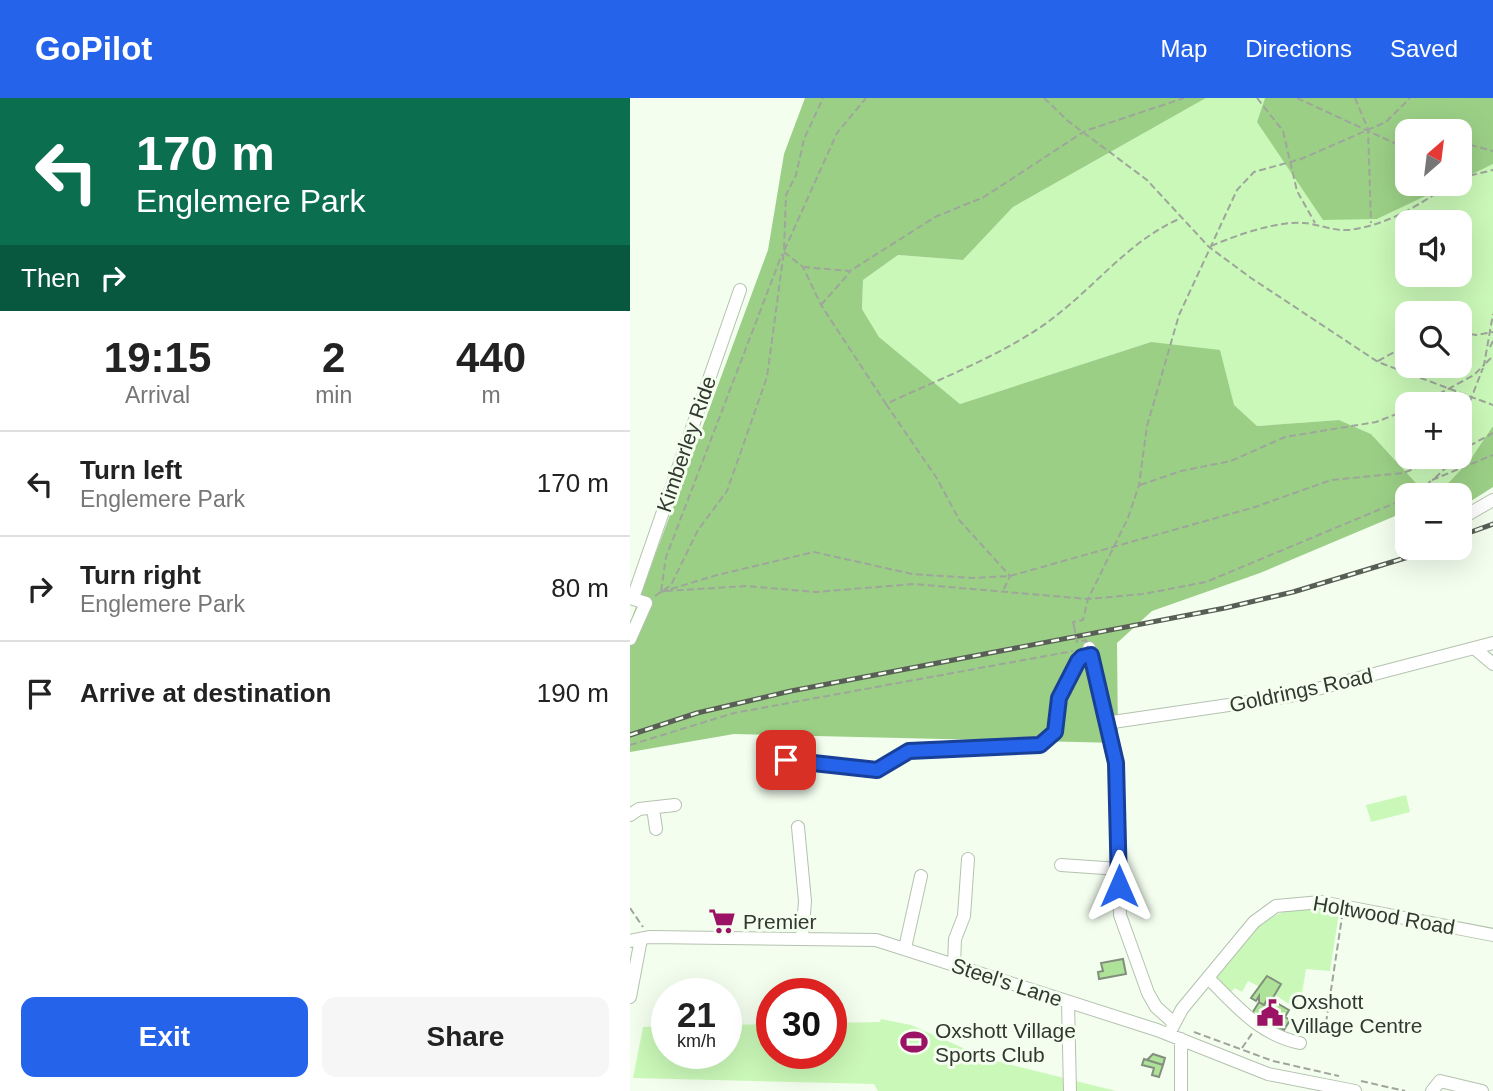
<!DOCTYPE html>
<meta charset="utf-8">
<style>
:root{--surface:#fff;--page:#f6f6f6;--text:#222;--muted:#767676;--line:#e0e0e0;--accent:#2563eb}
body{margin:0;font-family:Helvetica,sans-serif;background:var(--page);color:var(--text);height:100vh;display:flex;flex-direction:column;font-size:26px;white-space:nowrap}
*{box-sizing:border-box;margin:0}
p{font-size:23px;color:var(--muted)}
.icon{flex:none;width:38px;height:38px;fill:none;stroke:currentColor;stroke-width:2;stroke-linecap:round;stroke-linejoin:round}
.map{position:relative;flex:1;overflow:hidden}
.sheet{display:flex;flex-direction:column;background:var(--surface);width:630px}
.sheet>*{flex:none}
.hud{background:#0b6e4f;color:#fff;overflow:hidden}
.needle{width:46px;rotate:28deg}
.controls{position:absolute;left:765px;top:21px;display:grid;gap:14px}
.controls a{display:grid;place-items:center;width:77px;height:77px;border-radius:14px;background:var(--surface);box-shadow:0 7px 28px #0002;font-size:35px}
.speed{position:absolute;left:21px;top:880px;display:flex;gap:14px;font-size:35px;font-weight:700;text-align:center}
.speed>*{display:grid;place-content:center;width:91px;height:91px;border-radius:50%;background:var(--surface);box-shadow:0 7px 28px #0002;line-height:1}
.speed small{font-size:18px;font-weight:400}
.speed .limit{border:10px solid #d22;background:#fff;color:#111}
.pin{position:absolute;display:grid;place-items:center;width:60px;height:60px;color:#fff;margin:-30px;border-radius:14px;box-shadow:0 4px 10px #0006}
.me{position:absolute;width:77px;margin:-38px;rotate:0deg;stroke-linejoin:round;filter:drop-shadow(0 0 5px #0008)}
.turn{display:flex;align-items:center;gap:24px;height:147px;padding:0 21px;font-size:32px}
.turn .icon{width:91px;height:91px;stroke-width:2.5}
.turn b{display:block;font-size:49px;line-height:60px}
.then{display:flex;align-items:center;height:66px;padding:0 21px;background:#0003;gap:14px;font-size:26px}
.eta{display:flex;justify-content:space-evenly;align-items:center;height:119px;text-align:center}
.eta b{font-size:42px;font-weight:700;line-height:49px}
.action{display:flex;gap:14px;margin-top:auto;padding:14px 21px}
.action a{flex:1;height:80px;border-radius:14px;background:var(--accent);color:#fff;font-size:28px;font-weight:700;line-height:80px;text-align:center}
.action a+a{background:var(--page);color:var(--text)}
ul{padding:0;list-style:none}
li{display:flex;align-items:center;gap:21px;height:105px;padding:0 21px;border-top:2px solid var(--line)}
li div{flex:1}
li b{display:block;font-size:26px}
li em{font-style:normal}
header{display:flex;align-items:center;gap:42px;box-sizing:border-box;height:98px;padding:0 35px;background:var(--accent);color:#fff}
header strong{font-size:33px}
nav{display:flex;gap:38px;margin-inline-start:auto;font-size:24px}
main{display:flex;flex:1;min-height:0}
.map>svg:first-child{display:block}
.green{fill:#caf8b8;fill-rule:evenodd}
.forest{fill:#9bcf86}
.building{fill:#aee299;stroke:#828f7d;stroke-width:2}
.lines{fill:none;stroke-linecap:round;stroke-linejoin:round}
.minor-casing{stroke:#b4c2af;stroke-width:14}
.path{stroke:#9ea69b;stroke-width:2;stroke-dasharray:7 3.5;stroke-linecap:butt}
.minor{stroke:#fff;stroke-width:12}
.rail-casing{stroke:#585e56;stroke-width:5}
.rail{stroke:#f3feef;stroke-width:2.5;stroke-dasharray:8;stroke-linecap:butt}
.path-bridge{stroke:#9ea69b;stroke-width:2;stroke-dasharray:7 3.5;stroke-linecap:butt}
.route-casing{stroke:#184099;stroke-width:18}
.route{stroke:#2563eb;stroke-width:12}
.labels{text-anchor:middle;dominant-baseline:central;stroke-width:6;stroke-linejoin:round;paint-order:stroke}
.street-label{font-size:21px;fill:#323730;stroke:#f3feef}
.poi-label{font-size:21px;fill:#323730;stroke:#f3feef;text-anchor:start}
</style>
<header>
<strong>GoPilot</strong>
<nav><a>Map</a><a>Directions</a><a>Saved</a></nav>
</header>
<main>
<section class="sheet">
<div class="hud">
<div class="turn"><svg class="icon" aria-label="left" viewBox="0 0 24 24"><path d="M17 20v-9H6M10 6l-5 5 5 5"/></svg><div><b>170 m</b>Englemere Park</div></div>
<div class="then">Then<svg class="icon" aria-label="right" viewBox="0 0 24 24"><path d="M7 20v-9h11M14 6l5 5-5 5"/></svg></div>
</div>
<div class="eta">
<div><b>19:15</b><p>Arrival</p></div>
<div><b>2</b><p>min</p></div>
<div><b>440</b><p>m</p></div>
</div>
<ul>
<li><svg class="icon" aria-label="left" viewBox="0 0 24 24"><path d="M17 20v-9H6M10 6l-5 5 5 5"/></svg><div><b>Turn left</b><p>Englemere Park</p></div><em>170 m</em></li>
<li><svg class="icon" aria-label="right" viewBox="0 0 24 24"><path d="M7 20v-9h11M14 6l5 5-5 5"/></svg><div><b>Turn right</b><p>Englemere Park</p></div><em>80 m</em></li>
<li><svg class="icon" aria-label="arrive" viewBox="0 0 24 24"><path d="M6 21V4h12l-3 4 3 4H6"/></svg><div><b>Arrive at destination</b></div><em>190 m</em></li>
</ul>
<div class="action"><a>Exit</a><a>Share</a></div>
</section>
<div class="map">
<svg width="863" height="993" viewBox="0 0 863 993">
<rect width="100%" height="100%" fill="#f3feef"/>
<path class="green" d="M576 0H635L627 24 747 121 821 86H830V82L863 66V328L840 362 807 397H797L741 336 709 322 627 328 521 244 330 306 249 239 232 211 233 182 268 157 333 162 383 109ZM777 124H830V177H777ZM777 215H830V268H777ZM777 306H830V359H777Z
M776 697 780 714 741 724 736 707Z
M669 809 700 811 709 815 700 873 676 871 672 895 664 909 645 897 651 886 637 878 630 889 618 883 612 894 605 890 600 895 586 880C613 846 624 820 669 809Z
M251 921 281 927 358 961 486 993H248L244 986 3 980 13 929 37 928V956H96V927L142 926V956H201V925L250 924Z"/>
<path class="forest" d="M175 0H576L383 109 333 162 268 157 233 182 232 211 249 239 330 306 521 244 590 252 604 307 627 328 709 322 741 336 797 397H777V413L630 475 522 513 487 545 488 645 104 636 0 654V525L138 152 154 56Z
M635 0H863V66L830 82V33H777V86H821L747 121 693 122 627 24Z
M863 328V389L830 410V397H807L840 362Z"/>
<path class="building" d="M493 861 496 876 469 881 468 874 473 873 471 865Z
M637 878 651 886 641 903 638 900 634 907 629 904V898L626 903 621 900Z
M638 900 659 912 655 919 660 922 654 932 621 917 629 904 634 907Z
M523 956 535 960 533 967 517 962Z
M514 961 533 967 529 979 522 977 524 970 512 967Z"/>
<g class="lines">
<defs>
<path id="minor" d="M830 421 863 402
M0 500 16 505 0 541
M3 500 110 192
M459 550 487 665 490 817 518 895 526 909 544 925
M844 550 863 566
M476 625 660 598 863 545
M156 662 247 672 279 653 410 647 425 634C428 612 435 562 461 557
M23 710 26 731
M0 717 9 711 45 707
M168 729 175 803 172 840
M431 767 489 771
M0 843 19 839 246 842 527 932 638 976 725 993
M275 850 291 778
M324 867 325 841 334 818 338 761
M578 880C607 908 628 936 670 945
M0 899 11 841
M438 904 440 993
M542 930 552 911 624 824 646 808 691 804 863 837
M551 941V993
M802 993 810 983 852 993"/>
</defs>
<use href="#minor" class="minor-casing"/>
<path class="path" d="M414 0 438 23 517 82 579 149 621 180 748 264 863 307
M627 0 653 33 667 93 685 125
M667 0 777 51
M725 0 738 31 741 125
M830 44 863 53
M830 80 863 72
M581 148C607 137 646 123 674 125 688 126 703 133 717 132 753 129 791 107 819 86
M154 151 156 97 166 77 174 41 193 0
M154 154 173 169 191 207 256 306C309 281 381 254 427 217 468 185 501 142 549 121
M173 169 220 173 305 119 354 99 455 33 554 0
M191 207 220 174
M830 234 846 237 863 234
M860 249 863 243
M748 263 777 247
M856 265 863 258
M256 306 306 379 330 423 380 478 373 493
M790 306 844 277 854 267 863 216
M830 345 835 316 853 270
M830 353 863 335
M830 356 835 351
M805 380 827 359
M802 382 863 357
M510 387 551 373 601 363 655 339 746 324 777 312
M781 397 801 383
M31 493 36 459 152 156
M36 493 116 488 186 494 284 486 458 501 513 496 576 484 777 400
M31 494 87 477 184 454 282 476 342 480 380 478 625 409 701 382 773 375 815 359
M25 498 41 487 68 432 97 393 137 279 154 153 207 35 236 0
M444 528 443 524 453 522 458 501 498 420 509 387 517 328 549 217 607 92 624 74 671 61 756 24 780 0
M0 647 104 615 443 553
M0 810 13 829
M696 925 712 819
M564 934 643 963 709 978
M612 950 623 934
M731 983 775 993"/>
<use href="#minor" class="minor"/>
<defs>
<path id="rail" d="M830 438 863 426
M0 637 67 615 161 593 595 510 663 494 808 450"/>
</defs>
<use href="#rail" class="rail-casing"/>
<use href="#rail" class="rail"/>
<path class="path-bridge" d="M444 528 447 544 456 542 458 550"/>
</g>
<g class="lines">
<defs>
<path id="route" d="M156 662 247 672 279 653 410 647 425 634 429 600 448 563 452 559 461 557 486 665 489 788"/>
</defs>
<use href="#route" class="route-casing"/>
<use href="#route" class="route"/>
</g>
<defs>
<symbol id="supermarket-bare" viewBox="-9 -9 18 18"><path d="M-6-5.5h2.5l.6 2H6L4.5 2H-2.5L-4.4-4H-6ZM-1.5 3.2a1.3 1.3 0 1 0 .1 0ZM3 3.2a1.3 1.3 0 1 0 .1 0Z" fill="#9b1365" stroke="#f3feef" stroke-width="2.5" paint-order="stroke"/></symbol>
<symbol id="civic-bare" viewBox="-9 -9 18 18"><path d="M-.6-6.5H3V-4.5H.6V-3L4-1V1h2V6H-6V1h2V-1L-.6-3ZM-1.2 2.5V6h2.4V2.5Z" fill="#9b1365" stroke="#f3feef" stroke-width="2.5" paint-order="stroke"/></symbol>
<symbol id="stadium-bare" viewBox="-9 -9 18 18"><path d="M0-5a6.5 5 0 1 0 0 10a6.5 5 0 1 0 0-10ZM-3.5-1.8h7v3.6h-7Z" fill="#9b1365" stroke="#f3feef" stroke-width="2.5" paint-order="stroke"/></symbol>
</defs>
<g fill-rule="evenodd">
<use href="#supermarket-bare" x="73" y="804" width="38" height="38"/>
<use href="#civic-bare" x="621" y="896" width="38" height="38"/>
<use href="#stadium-bare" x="265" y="925" width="38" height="38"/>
</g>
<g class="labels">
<g class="street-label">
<text transform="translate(56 346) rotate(-71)">Kimberley Ride</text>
<text transform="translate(671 592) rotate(-12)">Goldrings Road</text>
<text transform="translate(754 817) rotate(10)">Holtwood Road</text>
<text transform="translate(377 884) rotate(18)">Steel's Lane</text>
</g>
<g class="poi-label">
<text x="113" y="823">Premier</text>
<text x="661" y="903">Oxshott<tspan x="661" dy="24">Village Centre</tspan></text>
<text x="305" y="932">Oxshott Village<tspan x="305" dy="24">Sports Club</tspan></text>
</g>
</g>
</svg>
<div class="controls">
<a><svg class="needle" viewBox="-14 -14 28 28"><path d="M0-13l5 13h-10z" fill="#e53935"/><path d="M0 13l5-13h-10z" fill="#767676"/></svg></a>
<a><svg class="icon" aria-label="sound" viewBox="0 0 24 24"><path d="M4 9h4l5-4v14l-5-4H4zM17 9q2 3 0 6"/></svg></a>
<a><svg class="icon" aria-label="search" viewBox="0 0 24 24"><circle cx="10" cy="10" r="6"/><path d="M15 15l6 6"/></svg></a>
<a>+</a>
<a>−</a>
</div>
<div class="speed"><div>21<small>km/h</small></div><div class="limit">30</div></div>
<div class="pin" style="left:156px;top:662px;background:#d93025"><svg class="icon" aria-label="arrive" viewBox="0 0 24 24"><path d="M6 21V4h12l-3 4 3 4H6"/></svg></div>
<svg class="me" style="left:489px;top:788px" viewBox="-20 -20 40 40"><path d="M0-17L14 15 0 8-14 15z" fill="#2563eb" stroke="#fff" stroke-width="4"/></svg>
</div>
</main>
